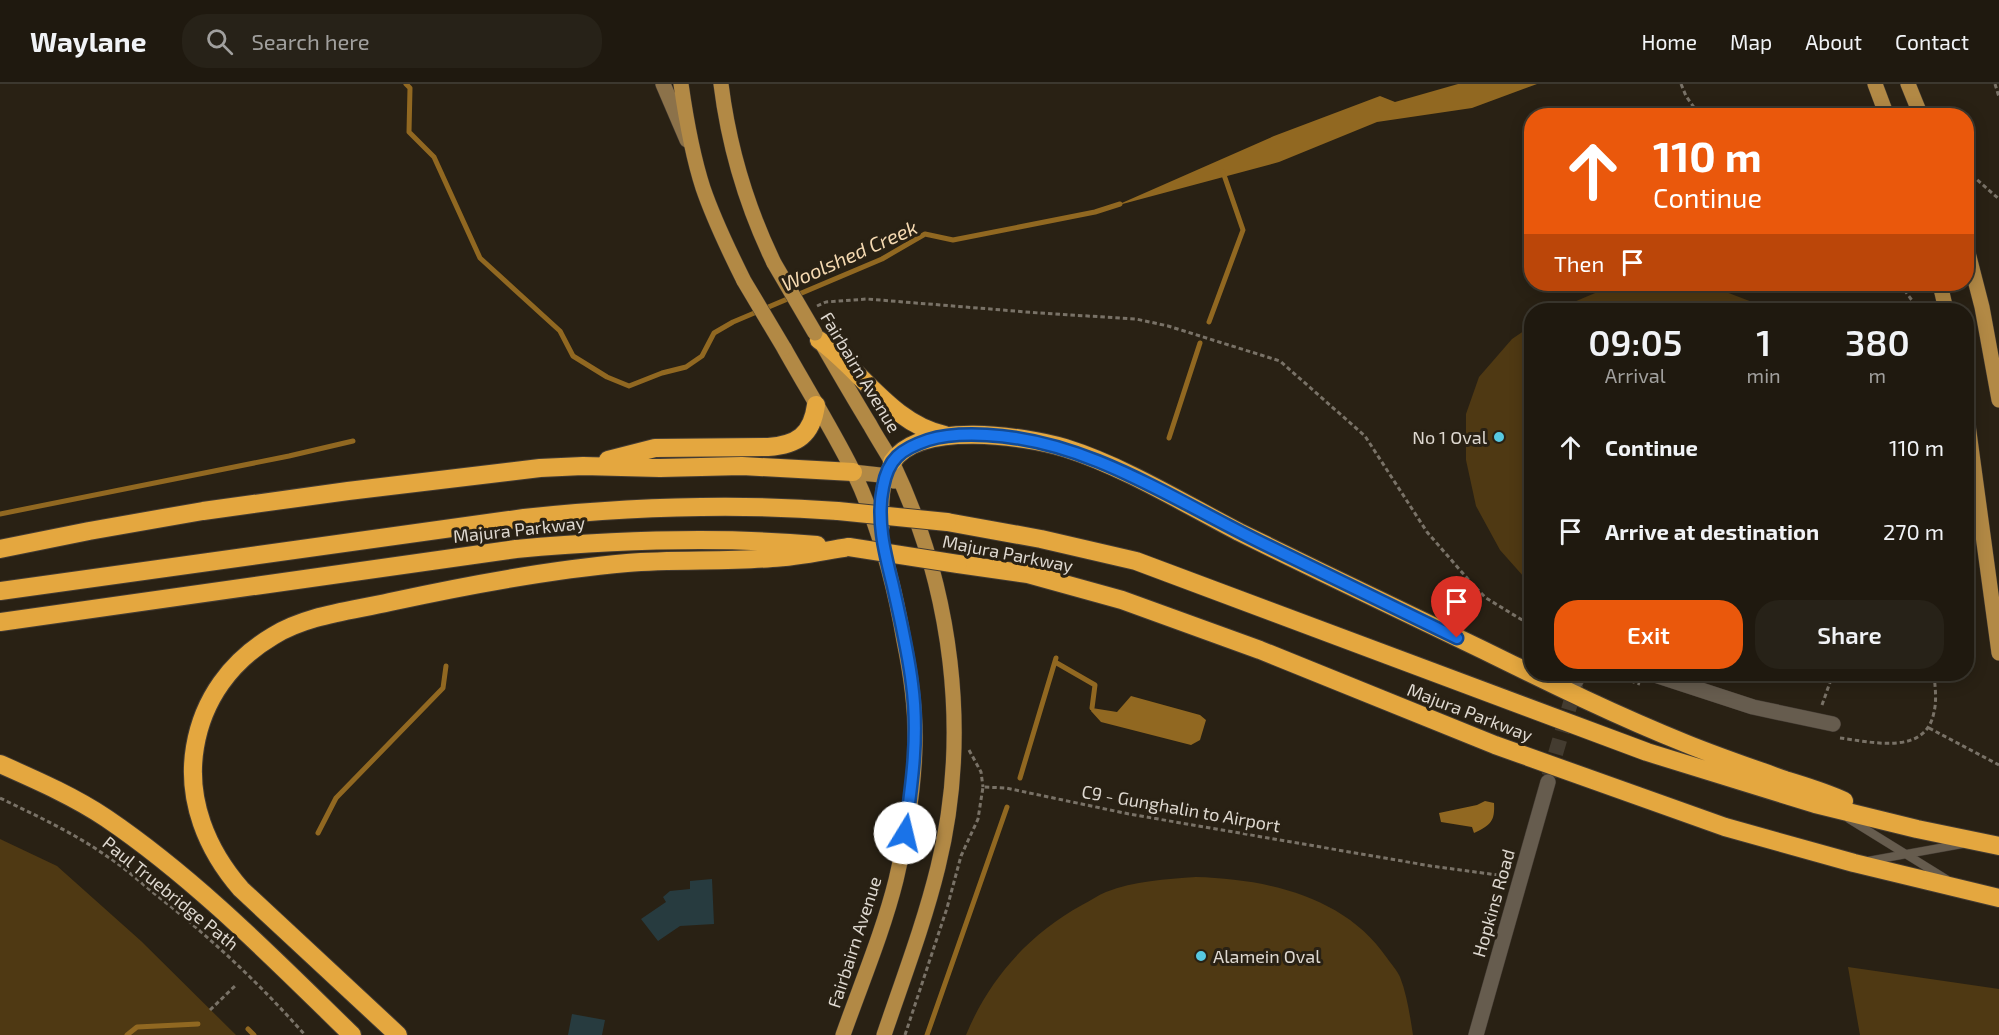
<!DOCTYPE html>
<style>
:root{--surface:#1f190f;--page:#272218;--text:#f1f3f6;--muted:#a1a09e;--line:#3c382f;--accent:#ea580c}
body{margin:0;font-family:"Exo 2",sans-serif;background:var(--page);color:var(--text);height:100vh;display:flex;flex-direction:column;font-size:22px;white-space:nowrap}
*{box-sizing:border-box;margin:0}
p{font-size:20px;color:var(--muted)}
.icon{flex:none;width:33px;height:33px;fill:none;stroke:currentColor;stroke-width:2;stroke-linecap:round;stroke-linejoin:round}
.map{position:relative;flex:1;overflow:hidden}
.side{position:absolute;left:1524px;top:219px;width:450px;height:378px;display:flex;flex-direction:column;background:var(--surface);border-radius:24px;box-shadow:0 3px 15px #0003,0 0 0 2px var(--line)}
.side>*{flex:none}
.guide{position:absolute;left:1524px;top:24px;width:450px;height:183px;border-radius:24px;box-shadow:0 3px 15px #0003,0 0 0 2px var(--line);background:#ea580c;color:#fff;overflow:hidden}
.pin{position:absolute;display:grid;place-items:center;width:51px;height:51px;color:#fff;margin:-62px -26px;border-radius:50% 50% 50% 0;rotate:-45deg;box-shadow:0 0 6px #0007}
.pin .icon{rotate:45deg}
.me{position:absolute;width:66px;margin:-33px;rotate:9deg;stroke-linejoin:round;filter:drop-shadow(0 0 4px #0008)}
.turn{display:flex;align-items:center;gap:21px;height:126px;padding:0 30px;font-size:27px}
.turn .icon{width:78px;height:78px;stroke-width:2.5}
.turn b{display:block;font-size:42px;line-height:51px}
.then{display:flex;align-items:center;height:57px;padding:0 30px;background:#0003;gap:12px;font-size:22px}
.eta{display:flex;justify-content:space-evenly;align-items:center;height:102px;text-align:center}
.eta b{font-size:36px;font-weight:600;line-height:42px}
.cta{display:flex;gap:12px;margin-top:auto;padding:12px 30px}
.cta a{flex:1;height:69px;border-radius:24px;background:var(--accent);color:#fff;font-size:24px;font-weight:600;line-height:69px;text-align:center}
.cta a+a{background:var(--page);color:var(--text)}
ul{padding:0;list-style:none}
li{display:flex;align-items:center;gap:18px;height:84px;padding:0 30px}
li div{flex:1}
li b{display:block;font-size:22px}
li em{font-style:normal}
header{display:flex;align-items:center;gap:36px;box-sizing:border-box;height:84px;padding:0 30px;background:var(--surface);border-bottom:2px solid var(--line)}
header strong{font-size:28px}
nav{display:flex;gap:33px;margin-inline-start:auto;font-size:21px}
.search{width:420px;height:54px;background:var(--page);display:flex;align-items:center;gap:15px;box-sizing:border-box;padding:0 21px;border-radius:24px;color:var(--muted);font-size:22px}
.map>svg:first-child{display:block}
.green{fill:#4f3913}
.water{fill:#916821}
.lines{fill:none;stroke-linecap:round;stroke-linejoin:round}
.stream{stroke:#916821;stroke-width:5}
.building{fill:#273b3f}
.street-tunnel{stroke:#443c30;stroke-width:15;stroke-dasharray:15 8;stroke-linecap:butt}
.lane-casing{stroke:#433b33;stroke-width:9}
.street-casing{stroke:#433b33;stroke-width:16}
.secondary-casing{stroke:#433b33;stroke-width:16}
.primary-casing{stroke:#433b33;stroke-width:16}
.highway-casing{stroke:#433b33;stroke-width:20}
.path{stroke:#797267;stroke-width:3;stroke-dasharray:4.5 3;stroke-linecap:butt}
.lane{stroke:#665c4e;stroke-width:8}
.street{stroke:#665c4e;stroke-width:15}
.secondary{stroke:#8c724a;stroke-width:15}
.primary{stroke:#b28945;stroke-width:15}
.highway{stroke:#e4a73f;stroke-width:18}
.primary-bridge-casing{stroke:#433b33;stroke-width:16;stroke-linecap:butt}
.highway-bridge-casing{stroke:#433b33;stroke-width:20;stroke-linecap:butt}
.primary-bridge{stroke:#b28945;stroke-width:15}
.highway-bridge{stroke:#e4a73f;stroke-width:18}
.route-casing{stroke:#114b97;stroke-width:15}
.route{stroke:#1a73e8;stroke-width:10}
.poi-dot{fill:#57c9e2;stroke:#292114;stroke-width:2}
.labels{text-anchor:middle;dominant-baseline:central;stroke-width:6;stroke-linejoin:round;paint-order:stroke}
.street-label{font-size:18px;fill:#ded8d0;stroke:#292114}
.poi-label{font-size:18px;fill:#ded8d0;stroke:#292114;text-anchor:end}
.water-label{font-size:20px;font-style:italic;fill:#f5d9b1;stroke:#292114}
</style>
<header>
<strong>Waylane</strong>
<div class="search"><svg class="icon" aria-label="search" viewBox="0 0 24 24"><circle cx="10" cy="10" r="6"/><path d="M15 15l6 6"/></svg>Search here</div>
<nav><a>Home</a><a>Map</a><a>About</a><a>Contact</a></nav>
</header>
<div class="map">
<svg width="1999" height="951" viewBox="0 0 1999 951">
<rect width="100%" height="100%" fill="#292114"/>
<path class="green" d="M1642 200H1674L1713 203 1773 226H1555L1607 204Z
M1531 242V501L1500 466 1476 422 1466 376V330L1479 293 1512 255Z
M0 755 57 782 141 857 236 951H0Z
M1196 793C1266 795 1345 812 1387 874 1391 880 1397 886 1400 893 1407 911 1410 932 1413 951H966C989 895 1029 850 1082 821 1090 817 1098 811 1106 808 1134 797 1166 795 1196 793Z
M1848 883 1999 905V951H1860Z"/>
<path class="water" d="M1458 0H1537L1472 24 1377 38 1279 78 1115 122 1274 52 1380 12 1395 18Z
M1131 612 1200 631 1206 636 1200 656 1191 661 1101 638 1091 627 1092 624 1117 628Z
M1485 717 1494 719C1495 737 1491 741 1474 749L1472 743 1441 738 1439 729 1477 721Z"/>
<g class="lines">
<path class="stream" d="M406 0 410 4 409 48 434 73 480 174 560 247 573 272 607 293 629 302 662 289 686 283 702 272 714 249 733 238 882 175 925 150 953 156 1095 128 1120 120
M1209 238 1243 146 1223 88
M1169 354 1200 259
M0 430 289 372 353 357
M1055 578 1095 601 1092 624
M1020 694 1056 574
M318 749 336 714 443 604 446 582
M248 945 254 951
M127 951 137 943 198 940
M927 951 1007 723"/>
</g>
<path class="building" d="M712 795 714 840 680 842 658 857 641 835 666 818 663 813 670 807 690 805V797Z
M572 930 605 936 602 951H568Z"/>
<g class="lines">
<path class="street-tunnel" d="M1549 692 1576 600"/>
<defs>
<path id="lane" d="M1849 735 1946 795
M1868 777 1962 760"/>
<path id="street" d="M1652 590 1753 623 1833 640
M1576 597 1578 590
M1476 951 1548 698"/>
<path id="secondary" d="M663 0 687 56"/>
<path id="primary" d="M681 0C686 35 692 70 703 104 714 136 729 167 744 197
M721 0C729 64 746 121 774 179
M1875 0 1887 32
M1908 0 1921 32
M1966 161 1982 223 1999 316
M1940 200 1946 226
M824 263C839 289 854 315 870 341 877 354 886 367 893 380 952 504 971 649 938 783 924 840 903 895 884 951
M784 264C807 305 832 345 853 387 879 441 894 499 904 557 911 591 916 626 915 661 914 705 906 753 896 796 883 848 861 900 843 951
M1966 326 1999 569
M853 388 880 391 894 397
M882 443C881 420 881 399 892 378"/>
<path id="highway" d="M819 256C861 286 892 340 945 351
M608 376 655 364 768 363C797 361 812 351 816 321
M892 378C920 336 1024 352 1065 364 1123 382 1185 420 1239 448 1320 488 1402 527 1483 566 1550 599 1617 632 1687 660 1719 673 1752 684 1785 696 1804 702 1825 708 1844 717
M947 438 1041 455 1136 477 1647 668 1815 720 1917 745 1999 762
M0 465 89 447 203 427 348 407 540 384 583 382 660 384 742 382 853 388
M958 480 1028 490 1122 516 1260 566 1495 661 1725 743 1854 779 1999 814
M0 507 524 434C628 423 733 419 838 427
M0 538 516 465C616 456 716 452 817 461
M0 680C36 696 73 712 106 734 196 795 274 875 352 951
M398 951 241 805C207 766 186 716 195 663 203 615 231 577 273 552 307 531 351 527 390 518 468 501 547 486 627 479 676 475 724 478 772 474 798 473 823 467 849 463"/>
</defs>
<use href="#lane" class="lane-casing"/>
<use href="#street" class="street-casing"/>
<use href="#secondary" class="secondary-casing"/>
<use href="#primary" class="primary-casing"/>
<use href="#highway" class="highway-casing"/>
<path class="path" d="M1681 0 1686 12 1700 32
M1995 0 1999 13
M1966 86 1999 115
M1900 200 1919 226
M817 222 826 218 867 215 1039 229 1136 235 1168 242 1280 277 1365 352 1427 448 1473 501 1486 514 1532 542
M1609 590 1640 600
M1822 621 1833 590
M1929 644 1999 681
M1840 654C1872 658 1926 672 1934 628 1937 616 1935 602 1934 590
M969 666 981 688 983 703
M0 714C37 732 74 749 108 773 125 784 140 798 155 810 210 853 259 899 305 951
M210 926 237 900
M905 951 947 824 961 772 978 735 983 703 1006 704 1129 730 1431 782 1505 792"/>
<use href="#lane" class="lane"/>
<use href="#street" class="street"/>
<use href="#secondary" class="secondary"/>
<use href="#primary" class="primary"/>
<use href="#highway" class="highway"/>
<defs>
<path id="primary-bridge" d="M774 179 815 249
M744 197 784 264"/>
<path id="highway-bridge" d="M838 427 947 438
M849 463 958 480"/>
</defs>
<use href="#primary-bridge" class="primary-bridge-casing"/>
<use href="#highway-bridge" class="highway-bridge-casing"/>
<use href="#primary-bridge" class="primary-bridge"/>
<use href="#highway-bridge" class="highway-bridge"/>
</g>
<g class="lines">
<defs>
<path id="route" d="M905 749C912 699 919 650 912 600 908 567 900 534 893 502 885 470 876 436 883 403 888 375 901 365 928 356 947 350 967 350 987 351 1087 356 1172 415 1260 458 1325 490 1391 522 1457 554"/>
</defs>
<use href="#route" class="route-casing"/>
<use href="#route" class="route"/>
</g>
<g class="poi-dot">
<circle cx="1499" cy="353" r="6"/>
<circle cx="1201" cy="872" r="6"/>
</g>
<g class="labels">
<g class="street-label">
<text transform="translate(861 288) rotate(59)">Fairbairn Avenue</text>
<text transform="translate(519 445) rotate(-6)">Majura Parkway</text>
<text transform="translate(1008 469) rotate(11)">Majura Parkway</text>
<text transform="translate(1470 628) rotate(21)">Majura Parkway</text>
<text transform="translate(1181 724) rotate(10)">C9 - Gunghalin to Airport</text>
<text transform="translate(171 809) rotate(39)">Paul Truebridge Path</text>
<text transform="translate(1493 819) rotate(-74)">Hopkins Road</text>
<text transform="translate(854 858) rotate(-72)">Fairbairn Avenue</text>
</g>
<g class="poi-label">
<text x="1487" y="353">No 1 Oval</text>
<text x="1213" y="872" text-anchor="start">Alamein Oval</text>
</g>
<g class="water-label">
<text transform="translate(849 171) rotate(-24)">Woolshed Creek</text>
</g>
</g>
</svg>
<div class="pin" style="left:1457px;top:554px;background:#d93025"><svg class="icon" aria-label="arrive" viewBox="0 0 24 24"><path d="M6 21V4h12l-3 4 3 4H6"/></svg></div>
<svg class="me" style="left:905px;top:749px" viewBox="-20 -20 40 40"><circle r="19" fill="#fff"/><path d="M0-13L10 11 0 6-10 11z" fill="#1a73e8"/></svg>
<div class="guide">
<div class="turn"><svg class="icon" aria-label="ahead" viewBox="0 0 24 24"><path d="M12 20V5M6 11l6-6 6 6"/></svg><div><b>110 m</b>Continue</div></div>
<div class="then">Then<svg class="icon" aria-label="arrive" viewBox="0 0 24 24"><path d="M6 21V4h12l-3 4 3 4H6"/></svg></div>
</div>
<section class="side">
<div class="eta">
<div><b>09:05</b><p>Arrival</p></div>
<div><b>1</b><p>min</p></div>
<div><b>380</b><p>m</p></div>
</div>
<ul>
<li><svg class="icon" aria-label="ahead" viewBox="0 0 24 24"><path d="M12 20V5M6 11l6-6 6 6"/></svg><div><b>Continue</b></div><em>110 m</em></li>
<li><svg class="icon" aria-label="arrive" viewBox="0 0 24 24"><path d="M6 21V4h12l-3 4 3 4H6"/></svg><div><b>Arrive at destination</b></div><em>270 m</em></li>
</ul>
<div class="cta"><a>Exit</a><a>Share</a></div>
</section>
</div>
